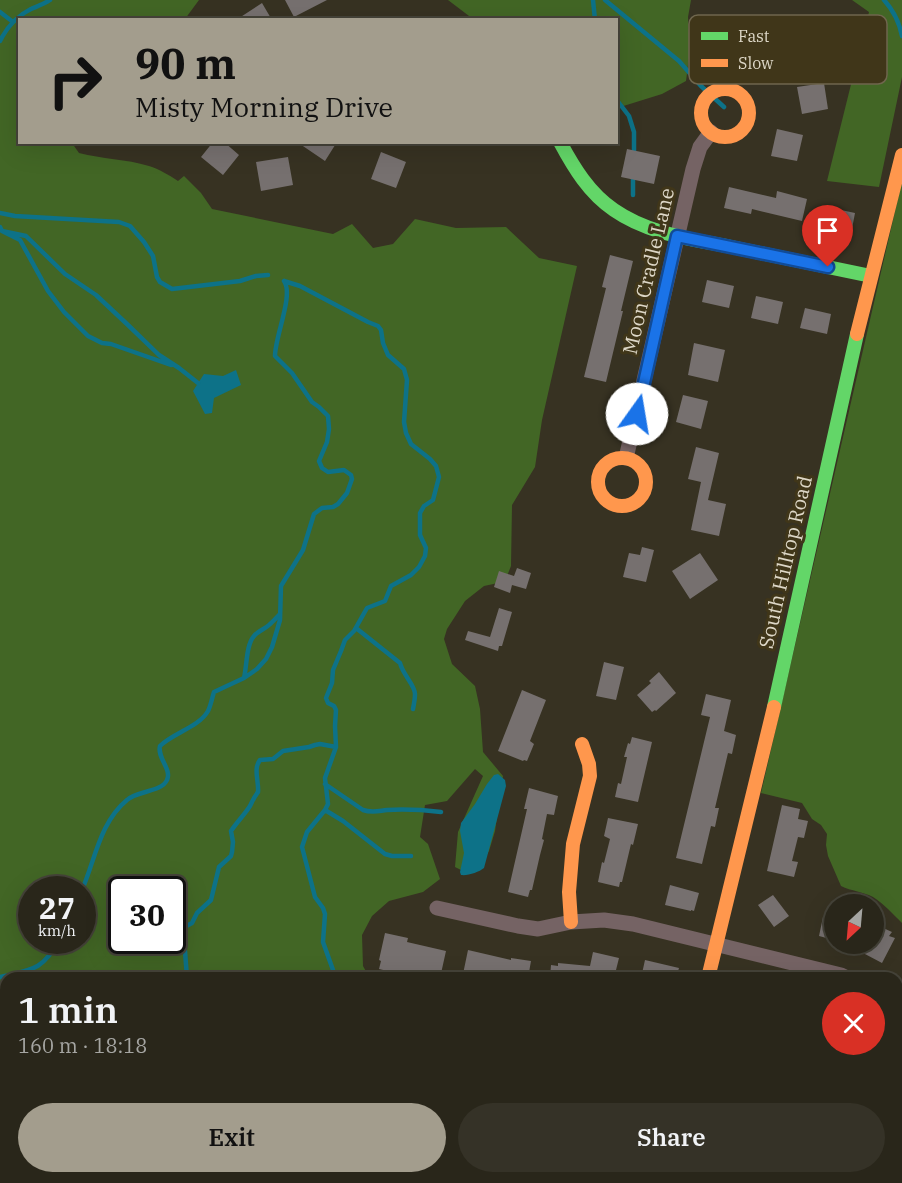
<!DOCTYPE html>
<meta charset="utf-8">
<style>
:root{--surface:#29261a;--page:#353227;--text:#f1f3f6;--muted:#a5a5a2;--line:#454339;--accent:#a39d8d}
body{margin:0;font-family:"IBM Plex Serif",serif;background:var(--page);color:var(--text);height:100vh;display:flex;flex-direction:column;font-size:22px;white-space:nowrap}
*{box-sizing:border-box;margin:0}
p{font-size:20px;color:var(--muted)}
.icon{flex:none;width:33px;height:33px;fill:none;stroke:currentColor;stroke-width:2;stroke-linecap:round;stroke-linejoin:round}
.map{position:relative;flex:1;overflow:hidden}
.panel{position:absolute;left:0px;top:972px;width:903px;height:212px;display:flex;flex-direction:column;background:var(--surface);border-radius:18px 18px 0 0;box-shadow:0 6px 24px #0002,0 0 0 2px var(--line)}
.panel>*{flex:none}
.hud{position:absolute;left:18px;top:18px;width:600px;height:126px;border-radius:0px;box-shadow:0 6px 24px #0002,0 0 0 2px var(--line);background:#a39d8d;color:#111;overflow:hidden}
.needle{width:39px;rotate:206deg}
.buttons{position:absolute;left:824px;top:894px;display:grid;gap:12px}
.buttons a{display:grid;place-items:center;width:60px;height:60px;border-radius:50%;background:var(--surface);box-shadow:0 6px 24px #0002,0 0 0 2px var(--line);font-size:30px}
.speed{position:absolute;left:18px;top:876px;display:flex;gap:12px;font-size:30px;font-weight:700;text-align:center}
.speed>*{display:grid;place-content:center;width:78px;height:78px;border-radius:50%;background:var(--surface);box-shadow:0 6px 24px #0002,0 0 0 2px var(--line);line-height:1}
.speed small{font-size:15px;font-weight:400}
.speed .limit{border:3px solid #111;border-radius:9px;background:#fff;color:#111}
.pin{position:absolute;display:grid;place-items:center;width:51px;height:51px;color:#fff;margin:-62px -26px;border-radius:50% 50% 50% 0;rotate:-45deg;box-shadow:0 0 6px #0007}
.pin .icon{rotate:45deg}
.me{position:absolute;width:66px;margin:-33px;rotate:13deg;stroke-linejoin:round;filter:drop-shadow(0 0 4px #0008)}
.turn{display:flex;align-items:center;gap:21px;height:126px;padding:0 18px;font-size:27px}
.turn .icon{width:78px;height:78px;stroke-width:2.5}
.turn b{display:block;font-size:42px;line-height:51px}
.round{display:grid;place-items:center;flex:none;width:63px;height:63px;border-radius:32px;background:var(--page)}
.summary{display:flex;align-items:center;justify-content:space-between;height:102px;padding:0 18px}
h1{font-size:36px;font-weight:600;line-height:45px}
.button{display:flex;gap:12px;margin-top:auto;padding:12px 18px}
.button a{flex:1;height:69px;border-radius:36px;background:var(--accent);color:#111;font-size:24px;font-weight:600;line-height:69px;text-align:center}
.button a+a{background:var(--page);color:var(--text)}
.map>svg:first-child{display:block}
.green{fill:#426625;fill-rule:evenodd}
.water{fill:#0d7288}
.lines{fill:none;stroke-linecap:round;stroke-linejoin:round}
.stream{stroke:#0d7288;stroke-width:4.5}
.building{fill:#76706f}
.street{stroke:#756364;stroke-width:15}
.fast{stroke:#63d668;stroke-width:14}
.slow{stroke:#ff974d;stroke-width:14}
.route-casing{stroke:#114b97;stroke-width:15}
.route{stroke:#1a73e8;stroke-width:10}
.labels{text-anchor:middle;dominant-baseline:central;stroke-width:6;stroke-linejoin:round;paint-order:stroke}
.street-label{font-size:20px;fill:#ddd7c7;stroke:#403619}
.key{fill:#403619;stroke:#6f664d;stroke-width:1.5}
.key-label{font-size:16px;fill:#ddd7c7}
</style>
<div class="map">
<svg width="902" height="1183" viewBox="0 0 902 1183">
<rect width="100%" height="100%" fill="#373222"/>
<path class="green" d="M0 0H199L185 19 20 20V142L72 143 79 153C102 159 126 159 149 166 159 169 169 175 178 181L184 176 201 193 212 209 333 234 352 224 373 248 393 244 415 219 456 228 506 227 539 258 577 266 542 420 535 467 512 505 511 566 507 576 498 583 484 586 465 601 447 629 444 639 452 664 475 686 480 709 483 752 503 776 495 831 489 851 476 871 465 872 455 867 458 832 483 776 475 769 447 801 425 805 420 837 428 844 440 879 423 892 389 901 372 916 362 935 363 966 368 975 373 978H194L190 975 182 978H6V1178H80L76 1183H0ZM32 890H82V940H32ZM122 890H172V940H122Z
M448 0H691L688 17 690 50 686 81 662 94 617 108 616 20 473 19Z
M852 0H902V77L879 187 827 181 869 12Z
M902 181V923C893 914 884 904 873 897 864 892 851 891 841 886L828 856 826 845 827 834 821 825 812 819 802 803 761 793Z
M283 1178H395L396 1183H284Z"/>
<path class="water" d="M236 370 241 385 214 398 212 413 205 414 193 391 204 374 223 376Z
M498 774 505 780 506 786 484 868C479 872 468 876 461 875L460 872 464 853 460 831 461 823 475 804 487 784 494 775Z"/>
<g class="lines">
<path class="stream" d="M593 0 595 20
M605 0 679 61 701 86 724 107
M884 0C894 11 899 21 902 36
M0 12 13 22
M0 41C7 27 17 16 31 9 38 6 44 4 50 0
M616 99 629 116 634 132V156
M633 195V176
M0 213 15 216 119 222 130 226 144 242 153 256 157 277 160 282 172 289 240 281 256 276 268 275
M0 227 2 231 20 240 48 291 64 312 88 336 102 343 111 344 171 365
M2 231 26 236 65 274 96 295 128 325 159 355 179 368 198 383
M284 281 300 286 368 322 378 326 381 330 383 343 388 355 404 369 407 380 404 422 406 433 411 444 430 459 436 466 439 477 433 500 424 506 420 513V535L426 548 425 556 419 567 411 575 391 586 385 601 367 608 354 631 345 640 341 651 333 670 332 683 326 698 328 703 334 706 336 710 335 726 336 747 325 778 328 804 325 810 307 832 302 847 315 897 323 908 325 914 323 942 333 970V978
M356 628 400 663C403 675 415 685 415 694 415 699 414 704 413 709
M244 678C247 666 246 645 254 636 258 631 265 629 269 625 273 622 276 618 280 614
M325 784 363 810C372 813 378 811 387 810 405 809 424 810 441 812
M325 810 343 821 385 854 392 856H411
M82 890C95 860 100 822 127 800 136 791 162 792 167 780 172 769 157 758 160 746 173 733 199 727 208 711 211 705 212 698 214 692L244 678 257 669 266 659 272 647 280 620 281 586 303 550 314 514 322 508 333 507 338 504 347 493 352 479 351 475 344 470 328 472 322 468 319 461 327 442 329 429 328 416 319 407 312 402 292 373 275 356C275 336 294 295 284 281
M0 977C30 970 43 971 59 940
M187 978 185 951 177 934 181 929 192 923 197 913 211 900 219 867 231 856 232 852 233 842 231 831C237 822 245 814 250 806 253 800 254 797 258 792 259 781 253 769 260 760L273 759 283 751 309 747 315 745 320 744 336 747"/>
</g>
<path class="building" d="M285 0H327L294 17Z
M262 3 272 20H236Z
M824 83 828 109 802 114 797 87Z
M777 129 803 135 797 161 771 156Z
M213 142H224L239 155 223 175 201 157Z
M297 142H337L325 161Z
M627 149 660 156 654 184 621 177Z
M381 152 406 162 396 188 371 179Z
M288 157 293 185 261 191 256 162Z
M729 187 776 198 777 191 807 199 802 221 752 209 751 214 724 208Z
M827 207 855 213 851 234 823 227Z
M610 255 633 261 621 311H623L606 382 584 377 606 288 602 287Z
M707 280 734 286 729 308 702 302Z
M756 296 783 302 778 324 751 318Z
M805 308 831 314 827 334 800 328Z
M694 343 725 350 718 382 688 375Z
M683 395 708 401 701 429 676 422Z
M696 447 719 453 708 500 726 504 719 536 691 530 701 482 688 479Z
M642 547 654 550 646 582 623 577 629 553 640 555Z
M700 553 718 580 690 599 672 571Z
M517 568 531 573 526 589 512 585 510 593 494 587 499 571 514 576Z
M499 608 512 612 502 646H499L498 651 465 640 468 631 490 637Z
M604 662 624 667 616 700 596 696Z
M659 672 676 693 656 711 655 710 652 712 637 695 651 683 649 681Z
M522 690 546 700 530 741 534 744 527 761 524 760 523 761 498 751Z
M706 694 731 700 724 731 736 735 732 754 728 753 715 808H719L715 827 711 826 702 864 676 858 710 717 701 715Z
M632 737 652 742 638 802 615 797 618 783 621 784 627 757H624L628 743 630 744Z
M529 788 558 796 554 815 547 814 542 839 544 840 540 855 532 890H530L528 897 508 892 527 809H524Z
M782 805 800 809 798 819 808 821 804 838 798 837 792 861 798 862 794 877 767 871Z
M608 818 638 824 633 845 631 844 622 882H620L619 887 598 882 602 862 604 863 610 839 604 836Z
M670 885 699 893 694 911 691 910V911L665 905Z
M773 895 789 916 774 927 758 905Z
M823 917 834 920V940L819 936Z
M881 927 892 932 889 936 895 938 882 963 846 944H873V928L879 931Z
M385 933 408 938 407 942 446 951 440 978H417L379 969 381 961 379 960Z
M468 950 511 960V958L531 961 528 978H478L463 974Z
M593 952 619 958 614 978H550L551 965 558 966V963L590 966Z
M645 960 679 968 676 978H641Z"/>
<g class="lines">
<path class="street" d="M626 458 693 169 700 147 711 132
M437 908 518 926 538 929 571 922 604 920 633 924 841 975 847 978
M659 1183 660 1178
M850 1183 852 1178"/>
<path class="fast" d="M560 142C574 168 589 193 614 210 650 235 694 239 736 248 781 257 826 267 871 276
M774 707 857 334"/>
<path class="slow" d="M701 113a24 24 0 1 1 48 0a24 24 0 1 1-48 0Z
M857 334 902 155
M598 482a24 24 0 1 1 48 0a24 24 0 1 1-48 0Z
M571 922 569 892 573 844 590 776 589 764 582 744
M708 978 774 707"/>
</g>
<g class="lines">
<defs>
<path id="route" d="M637 414 677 236 828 267"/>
</defs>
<use href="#route" class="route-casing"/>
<use href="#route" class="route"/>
</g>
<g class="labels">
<g class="street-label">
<text transform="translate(648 271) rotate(-77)">Moon Cradle Lane</text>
<text transform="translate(785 562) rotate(-77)">South Hilltop Road</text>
</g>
</g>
<rect x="689" y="15" width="198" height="69" rx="9" class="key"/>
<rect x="701" y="32" width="27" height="8" fill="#63d668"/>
<rect x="701" y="59" width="27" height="8" fill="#ff974d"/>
<g class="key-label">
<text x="738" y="42">Fast</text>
<text x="738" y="69">Slow</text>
</g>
</svg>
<div class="buttons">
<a><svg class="needle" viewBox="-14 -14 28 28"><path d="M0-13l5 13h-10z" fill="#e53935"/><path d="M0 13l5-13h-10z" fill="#a5a5a2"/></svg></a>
</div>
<div class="speed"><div>27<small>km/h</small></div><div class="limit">30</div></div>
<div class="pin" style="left:828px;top:267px;background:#d93025"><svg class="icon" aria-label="arrive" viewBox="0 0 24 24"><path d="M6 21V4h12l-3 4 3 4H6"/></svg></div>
<svg class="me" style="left:637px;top:414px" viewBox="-20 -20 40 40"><circle r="19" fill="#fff"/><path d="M0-13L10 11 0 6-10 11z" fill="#1a73e8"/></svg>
<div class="hud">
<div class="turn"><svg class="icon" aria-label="right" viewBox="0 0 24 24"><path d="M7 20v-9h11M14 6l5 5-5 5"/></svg><div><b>90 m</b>Misty Morning Drive</div></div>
</div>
<section class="panel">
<div class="summary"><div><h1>1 min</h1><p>160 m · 18:18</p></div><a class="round" style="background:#d93025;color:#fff"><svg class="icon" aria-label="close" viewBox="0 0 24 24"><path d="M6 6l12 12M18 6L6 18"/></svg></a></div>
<div class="button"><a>Exit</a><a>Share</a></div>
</section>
</div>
